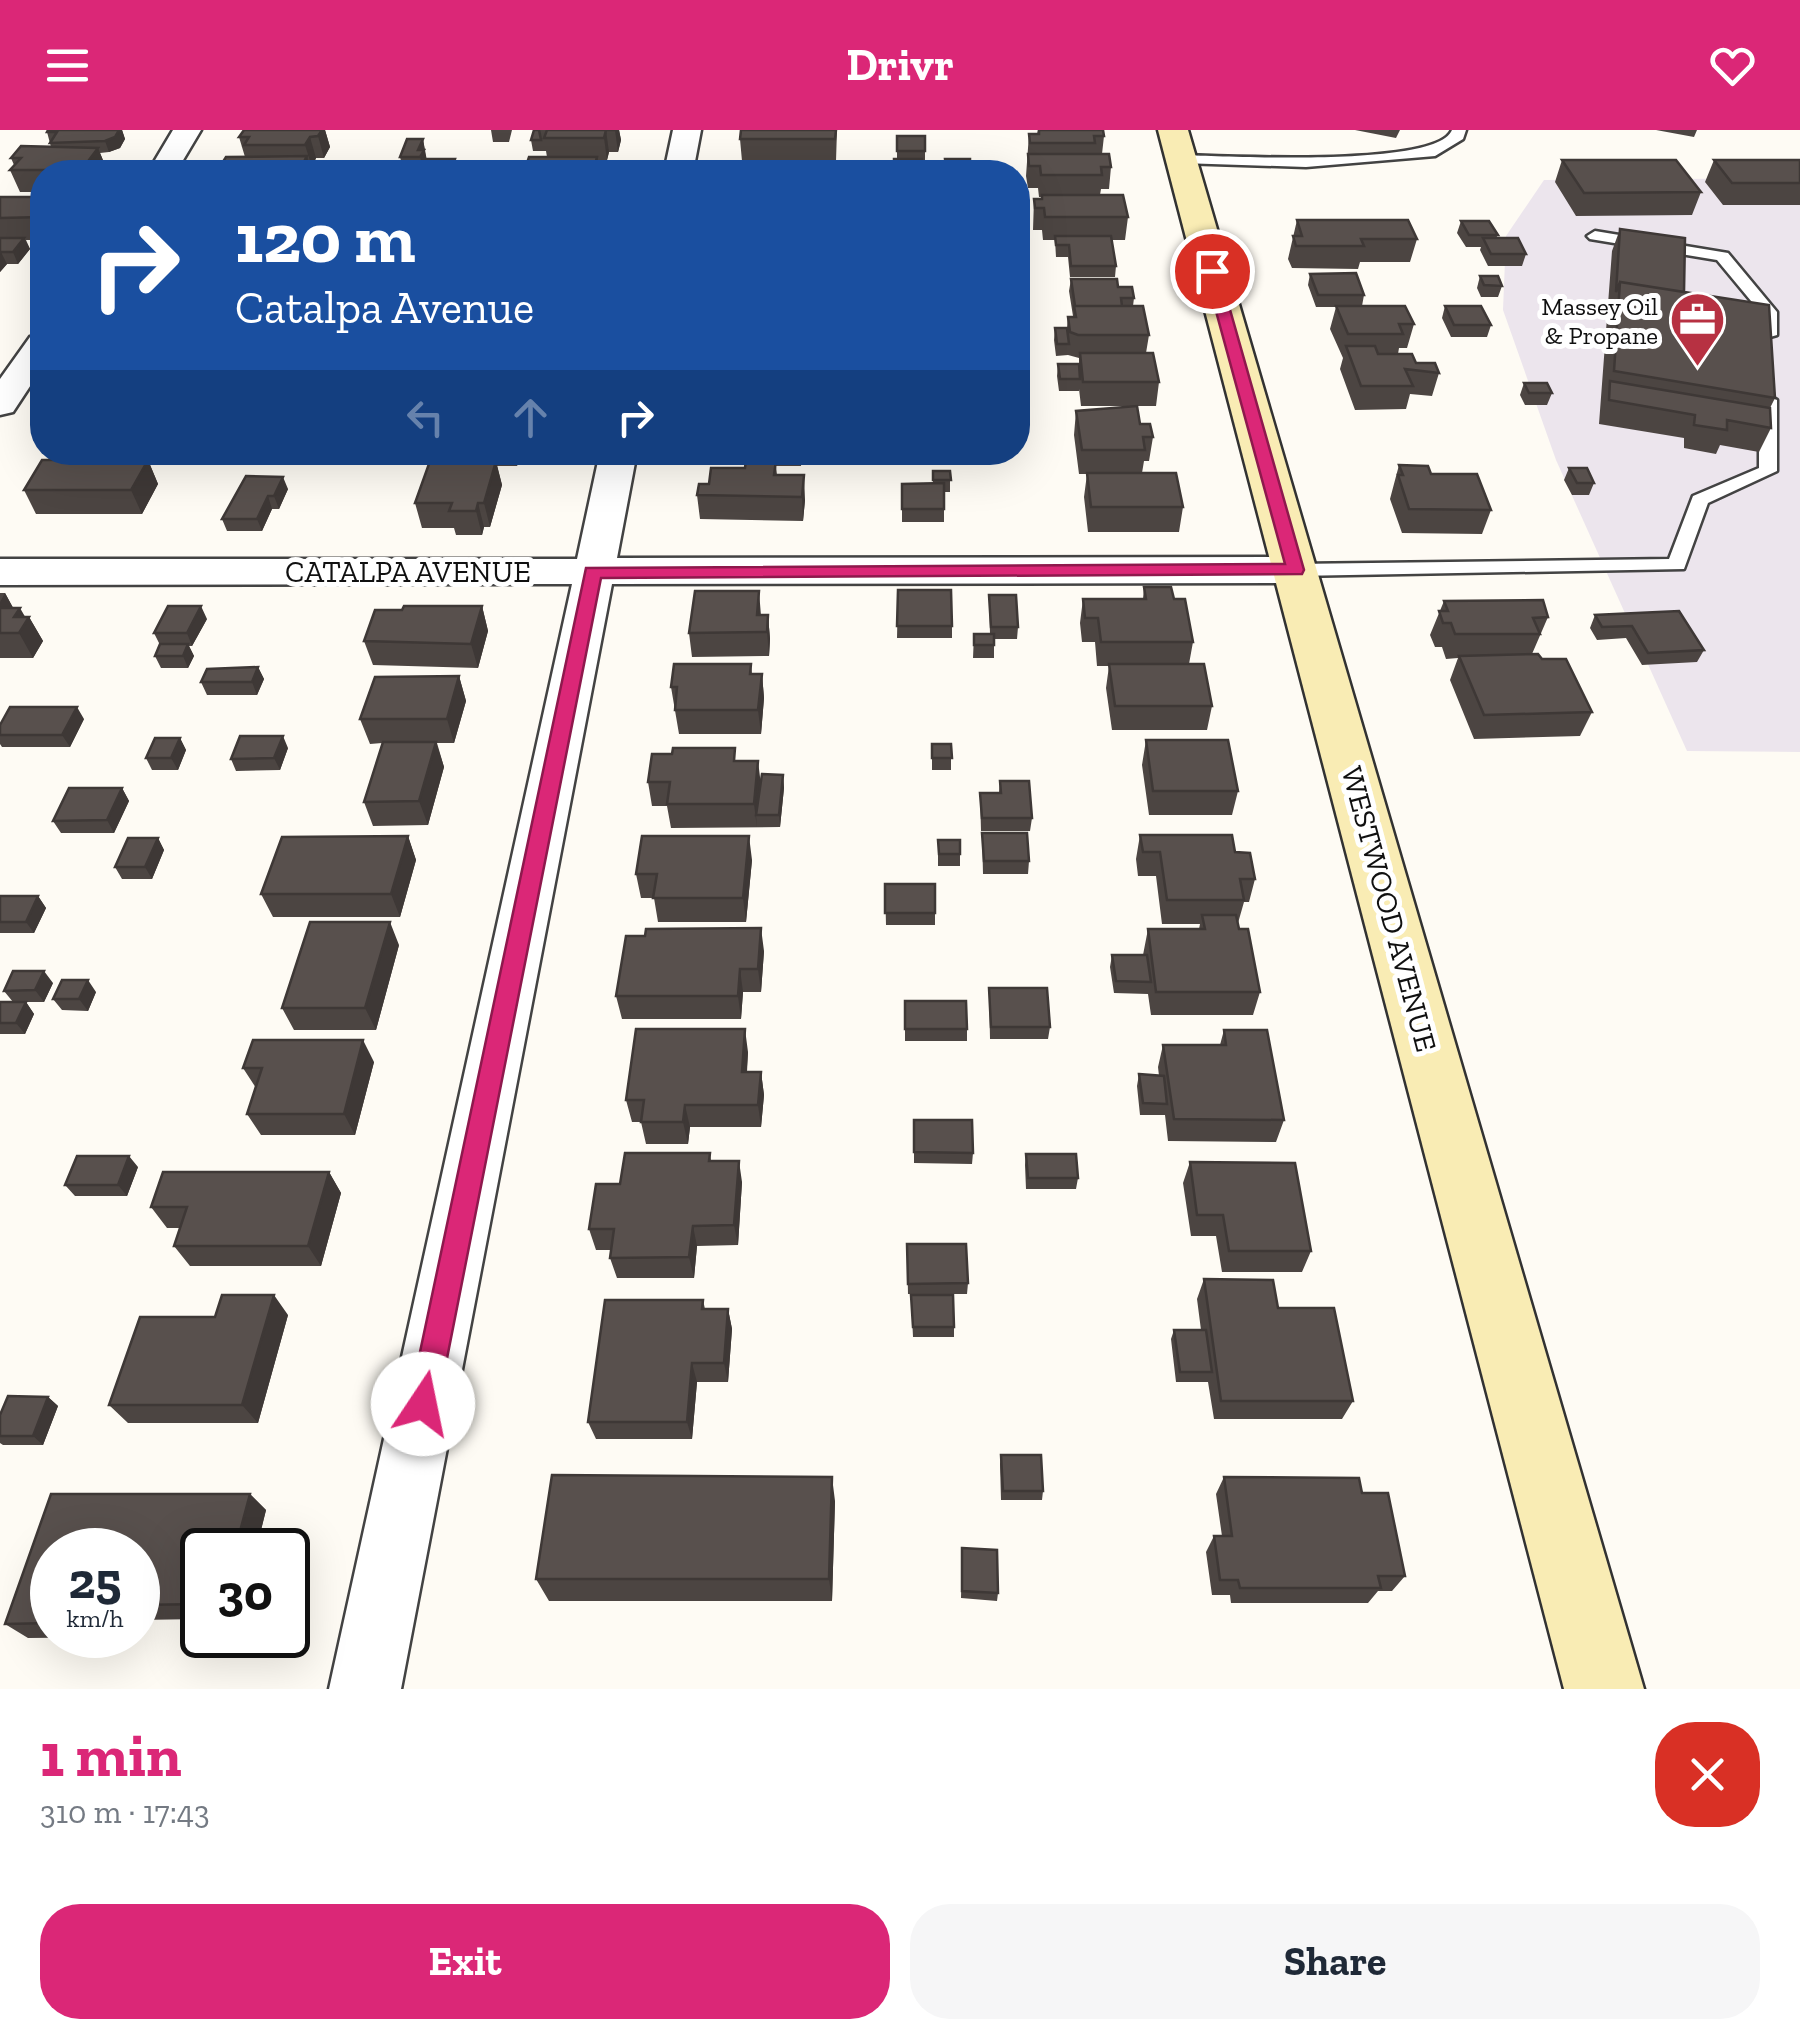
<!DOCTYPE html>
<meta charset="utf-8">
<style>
:root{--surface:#fff;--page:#f6f6f7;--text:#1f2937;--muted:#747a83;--accent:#db2777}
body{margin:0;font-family:"Zilla Slab",serif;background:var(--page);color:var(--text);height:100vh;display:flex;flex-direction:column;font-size:38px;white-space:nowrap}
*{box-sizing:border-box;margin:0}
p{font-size:32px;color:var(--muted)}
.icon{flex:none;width:55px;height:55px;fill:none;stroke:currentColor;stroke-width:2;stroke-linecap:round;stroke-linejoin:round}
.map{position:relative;height:1559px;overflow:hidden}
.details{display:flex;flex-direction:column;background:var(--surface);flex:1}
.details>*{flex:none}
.guide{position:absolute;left:30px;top:30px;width:1000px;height:305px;border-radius:40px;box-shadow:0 10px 40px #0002;background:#1a4fa0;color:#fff;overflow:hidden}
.speed{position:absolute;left:30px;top:1398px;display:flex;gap:20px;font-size:50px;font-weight:700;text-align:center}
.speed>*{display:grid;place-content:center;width:130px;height:130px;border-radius:50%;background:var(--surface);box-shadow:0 10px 40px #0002;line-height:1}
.speed small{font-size:25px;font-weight:400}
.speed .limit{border:5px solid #111;border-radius:15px;background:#fff;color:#111}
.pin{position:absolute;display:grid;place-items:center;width:85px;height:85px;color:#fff;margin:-42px;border:5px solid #fff;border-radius:50%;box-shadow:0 2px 10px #0007}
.me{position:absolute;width:110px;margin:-55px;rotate:11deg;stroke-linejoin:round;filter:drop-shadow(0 0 8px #0008)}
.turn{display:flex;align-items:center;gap:35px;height:210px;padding:0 40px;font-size:45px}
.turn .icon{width:130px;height:130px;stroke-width:2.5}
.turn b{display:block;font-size:70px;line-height:85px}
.lanes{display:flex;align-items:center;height:95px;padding:0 40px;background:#0003;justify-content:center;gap:50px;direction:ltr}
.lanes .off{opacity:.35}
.round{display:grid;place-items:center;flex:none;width:105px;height:105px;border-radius:40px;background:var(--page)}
.headline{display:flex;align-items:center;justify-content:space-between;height:170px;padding:0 40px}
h1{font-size:60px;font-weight:700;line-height:75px;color:var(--accent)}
.primary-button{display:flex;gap:20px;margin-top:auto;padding:20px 40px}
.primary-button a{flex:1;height:115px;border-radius:40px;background:var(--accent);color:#fff;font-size:40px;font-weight:700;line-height:115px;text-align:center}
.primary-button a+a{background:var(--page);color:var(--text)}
header{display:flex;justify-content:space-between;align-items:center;height:130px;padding:0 40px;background:var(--accent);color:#fff;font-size:45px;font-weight:700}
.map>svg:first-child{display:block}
.industrial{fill:#ece5ed}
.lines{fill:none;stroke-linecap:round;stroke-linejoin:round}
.lane-casing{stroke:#434343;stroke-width:5}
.street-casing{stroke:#434343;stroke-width:5}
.secondary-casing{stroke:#323232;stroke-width:5}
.lane{fill:#fff;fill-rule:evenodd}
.street{fill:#fff;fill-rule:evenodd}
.secondary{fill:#f9ecb4;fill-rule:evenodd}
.wall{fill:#4c4542}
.shaded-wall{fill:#3e3836}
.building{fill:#58504d;stroke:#3e3836;stroke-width:2.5}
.route{fill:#db2777;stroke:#8e194d;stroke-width:2.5}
.labels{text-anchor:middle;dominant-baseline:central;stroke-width:10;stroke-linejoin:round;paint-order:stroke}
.far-poi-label{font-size:25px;fill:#101010;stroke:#fff;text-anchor:end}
.street-label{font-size:30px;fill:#101010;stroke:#fff}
</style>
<header><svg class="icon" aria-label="menu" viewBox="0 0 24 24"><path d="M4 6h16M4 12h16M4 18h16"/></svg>Drivr<svg class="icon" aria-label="heart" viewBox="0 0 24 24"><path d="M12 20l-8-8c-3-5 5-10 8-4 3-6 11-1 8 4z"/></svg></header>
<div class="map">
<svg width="1800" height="1559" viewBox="0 0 1800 1559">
<rect width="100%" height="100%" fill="#fefbf4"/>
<path class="industrial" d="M1800 48V622L1687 621 1556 330 1503 180 1506 106 1544 50Z"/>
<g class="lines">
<defs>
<path id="lane" d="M1452 0H1466L1463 9 1435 26 1306 37 1181 33 1174 29 1181 25C1223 26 1437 38 1452 0Z
M1595 101 1728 123 1777 182V205L1763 209 1761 183 1717 130 1590 109 1587 106Z
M1768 265 1777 270V341L1708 373 1684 439 1295 446 1285 440 1295 434 1669 429 1693 366 1759 338V270Z"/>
<path id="street" d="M173 0H201L176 42H148Z
M673 0H701L693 42H664Z
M42 204V238L13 282 0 285V249L30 207Z
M600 322H637L617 428 1295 427 1309 431 1315 440 1309 449 1295 453 612 454 401 1559H329L572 454 0 455V429H577Z"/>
<path id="secondary" d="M1158 0H1188L1644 1559H1564Z"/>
</defs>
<use href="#lane" class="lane-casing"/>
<use href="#street" class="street-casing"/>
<use href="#secondary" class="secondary-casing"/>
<use href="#lane" class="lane"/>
<use href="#street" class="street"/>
<use href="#secondary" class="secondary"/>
</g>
<path class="wall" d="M48 0H122L125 9 120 18 109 22 100 23 107 40 105 42H42V62H20L10 40 14 35 11 28 51 17 47 2Z
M244 0H325L330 17 324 28H316L312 37H310L312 42H221L219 38 245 27 239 7Z
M491 0H512L509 12H493Z
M534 0H619L621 10 618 22H609L607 30H598V32L547 27 546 21H533L531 10Z
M837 0 836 31H742L740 9Z
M1038 0H1103L1104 6 1102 24 1111 37 1109 59H1101L1100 65 1128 87 1125 110H1112L1116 136 1115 147H1070L1068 127H1056L1055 110H1043L1042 100H1033L1034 69H1042V67H1039L1038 58H1028L1026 46 1029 4H1037Z
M1355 0H1400L1396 8Z
M1656 0H1697L1694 7Z
M897 6H925V32H922V42H894V29H897Z
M423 9 426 29H455L457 42H419L420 38H403L400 27Z
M945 29H970V42H945Z
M1562 30 1701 62 1692 85 1576 86 1555 52Z
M1714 30H1800V75H1723L1705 52Z
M0 67H42V110H26L30 119 18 134H7L0 142Z
M1297 90 1417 109 1410 132H1360L1358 139 1292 138 1288 129Z
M1461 91 1498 105 1496 108 1526 124 1522 136H1488L1480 120 1481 117H1466L1457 103Z
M1620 99 1684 162 1775 268 1770 278 1771 298 1759 322 1720 315 1716 324 1684 318V308L1599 294 1612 121Z
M1310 144 1364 165 1362 176 1414 194 1407 218H1399L1398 224 1439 243 1432 266 1410 264 1406 279 1355 280 1340 239 1343 228 1330 199 1336 177H1316L1308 155Z
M1480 146 1502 156 1498 167H1481L1477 158Z
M1071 149 1118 157 1134 168 1133 176 1149 205 1146 223 1159 252 1156 276H1081L1079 259V261H1059L1057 246 1058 234H1079V228L1068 225 1056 226 1054 210 1055 198H1067L1068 187 1073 186 1069 161Z
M1445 176 1491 195 1487 207H1451L1442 188Z
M1524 253 1552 263 1547 275H1525L1520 265Z
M1076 281 1140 294 1153 307 1149 331H1144L1142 343 1183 377 1179 402H1088L1084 367 1087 344H1079L1074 305Z
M46 322H139L135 330H148L158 354 142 384H36L24 360 49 330Z
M449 322H521L517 336H497L502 355 490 397H484L482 405H456L454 398H422L415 373 451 331Z
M744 322H802L801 336H776L777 345 805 370 803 391 700 389 697 365 709 354 745 338Z
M1399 335 1431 344 1491 380 1482 404 1402 403 1390 369Z
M1569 338 1594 353 1589 365H1572L1564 350Z
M933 341H950V362H944V392H902V354L933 353Z
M246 346 288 359 279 379H272L262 401H227L222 389Z
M1144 457 1174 469 1193 512 1189 534 1212 576 1207 600H1112L1106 558 1109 536H1097L1095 512H1082L1080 493 1083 469H1143Z
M898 460 952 496V508H897Z
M0 463H5L13 478 25 487H29L43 511 33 528H0Z
M989 465 1018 497 1017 509H994V528H973L974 504H990Z
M1444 471 1548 487 1532 524 1542 529 1592 582 1580 606 1474 609 1450 550 1458 528 1446 529 1442 517H1435L1430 505Z
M482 476 488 501 478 538 373 535 364 511 402 480Z
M1679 481 1704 520 1697 532 1642 535 1626 508 1597 510 1590 498 1595 485Z
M761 485H768L770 509 769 526 692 527 689 503Z
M207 489 192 516H189L194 526 188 538H161L155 526 160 515 154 503Z
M751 534 752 544H762L764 568 761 604H679L671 557Z
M258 537 264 549 257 565H207L201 552Z
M459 546 466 571 454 613H437L444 637 428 695 373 696 364 672 382 613 370 614 360 589Z
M84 589 70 617H2L0 614V595Z
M180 608 186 620 178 640H152L146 628Z
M1146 610 1238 661 1232 685H1149L1142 635Z
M932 614H951V640H932Z
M288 618 280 640 236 641 231 629Z
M737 631 760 653 783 645 784 658 780 697 671 698 667 676H652L648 652Z
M1000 651 1032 688 1030 701H981L980 663H999Z
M122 658 129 671 114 703H61L53 691Z
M982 703 1029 731 1028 744H983Z
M1140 705 1235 722 1255 749 1249 772H1244L1238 793 1260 862 1253 885H1151L1148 864 1114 863 1110 837 1112 825H1143L1148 799H1199L1200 794H1162L1156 746H1138L1136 729Z
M408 706 416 730 400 787H273L261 764Z
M158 708 164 720 152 749H122L115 737Z
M938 710 960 724V736H938Z
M752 730 746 792H658L654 768H641L636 744Z
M885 754H935V795H886Z
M0 766H38L46 778 34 803H0Z
M399 815 376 900H294L282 878Z
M764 821 761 862H743L741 889H622L616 866Z
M53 853 44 872H22H26L34 884 25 904H0V872H13L4 861Z
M989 858 1050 897 1048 909H990Z
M96 862 88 881 62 880 53 869Z
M905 871 967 899V911H905Z
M1224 900 1284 990 1276 1012 1168 1011 1165 985H1140L1137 956 1139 944 1159 946 1158 937 1163 915H1220Z
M748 922 747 942H761L764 965 761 997H690L688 1014H646L641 992H632L626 970Z
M374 932 355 1005H261L247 984 256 958 243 938Z
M914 990 973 1023 972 1034 914 1033Z
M710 1023 711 1031 742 1052 738 1115 697 1116 694 1148H617L610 1128 611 1120H596L589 1099 620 1054Z
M1026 1024 1078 1048 1076 1059H1026L1025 1035Z
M1190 1032 1311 1121 1302 1142H1222L1216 1106H1191L1183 1053Z
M138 1037 127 1066H75L65 1055Z
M329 1042 341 1063 321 1136H190L174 1116 180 1098H167L151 1077Z
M907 1114 968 1153 967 1164H908Z
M1204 1149 1278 1178 1353 1271 1342 1289H1214L1208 1252H1176L1171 1209 1174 1200H1201L1197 1169Z
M911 1165 954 1197V1207H913Z
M703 1170 705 1179H728L732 1199 728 1252H697L692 1309H596L588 1292Z
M288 1185 258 1293H128L109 1275 215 1187Z
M48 1267 58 1276 43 1315H3L0 1313V1285Z
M1001 1325 1043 1361 1042 1370H1001L1000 1334Z
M1224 1347 1362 1363 1405 1446 1392 1461H1378L1368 1473H1231L1230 1465H1212L1206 1422 1214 1406H1222L1216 1364Z
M51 1364H250L266 1380 256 1420H202V1489L138 1490V1420H52V1505H132V1507L28 1508 5 1494Z
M835 1371 832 1471H549L536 1449Z
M962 1418 998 1463 997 1471 961 1468Z"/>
<path class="shaded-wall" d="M115 0H122L125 9 120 18 109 22 105 11Z
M322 0H325L330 17 324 28 318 6Z
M606 0 609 22 607 30 604 8Z
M615 0H619L621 10 618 22Z
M310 7 316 28 312 37 305 15Z
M423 9 427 31 423 38 418 20Z
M98 18 107 40 105 42H70L69 40Z
M307 26 312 42H298Z
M597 27 601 42H593Z
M455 29 458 41 457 42H451V40Z
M24 108 30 119 18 134 13 122Z
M1 122 7 134 0 142V124Z
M125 322H139L131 336Z
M515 322H521L517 336Z
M148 330 158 354 142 384 131 360Z
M496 331 502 355 490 397 484 373Z
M804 345 805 370 803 391 802 367Z
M283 347 288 359 279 379 274 366Z
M268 366 272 379 262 401 257 389Z
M478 373 484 397 482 405 476 381Z
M759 461 761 486 757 485Z
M5 463 16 483 20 478 27 490 29 487 43 511 33 528 19 503 0 484V472Z
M201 476 207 489 192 516 187 503Z
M482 476 488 501 478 538 471 514Z
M768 485 770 509 769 526 767 502Z
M188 514 194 526 188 538 183 526Z
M258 537 264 549 257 565 252 552Z
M762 544 764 568 761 604 758 580Z
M459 546 466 571 454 613 447 589Z
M77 577 84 589 70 617 62 605Z
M283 606 288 618 280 640 274 628Z
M180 608 186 620 178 640 171 628Z
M436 612 444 637 428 695 419 671Z
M758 631 761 655 756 685 757 698 754 674Z
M783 645 784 658 780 697 779 685Z
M122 658 129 671 114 703 107 690Z
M408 706 416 730 400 787 391 764Z
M749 706 752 730 746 792 743 768Z
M158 708 164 720 152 749 145 737Z
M38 766 46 778 34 803 26 792Z
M390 792 399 815 376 900 365 878Z
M761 798 764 821 761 862 758 839Z
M740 839 743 862 741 889 738 866Z
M44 841 53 853 44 872 35 860Z
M88 850 96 862 88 881 79 869Z
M26 872 34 884 25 904 16 893Z
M745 899 748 922 745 965 742 942Z
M363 910 374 932 355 1005 344 984Z
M761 942 764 965 761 997 758 975Z
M685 975 690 997 688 1014 683 992Z
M129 1026 138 1037 127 1066 118 1055Z
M739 1031 742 1052 738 1115 734 1095Z
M329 1042 341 1063 321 1136 308 1116Z
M693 1096 697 1116 694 1148 689 1127Z
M274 1165 288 1185 258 1293 242 1275Z
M728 1179 732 1199 728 1252 724 1233Z
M692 1233 697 1252 692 1309 687 1292Z
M48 1267 58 1276 43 1315 33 1306Z
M832 1347 835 1371 832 1471 829 1449Z
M250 1364 266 1380 256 1420H235Z"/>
<path class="building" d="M48 0H119L115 7 105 11 50 13 57 2H47Z
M244 0H322L318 6 310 7 305 15H244L249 7H239Z
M534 0H539L541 10H531Z
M547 0H615H606L604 8H544Z
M741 0H836L835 9H740Z
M1039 0H1103L1104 6H1094L1095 13H1030L1029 4H1039Z
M897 6H925V21H897Z
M407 9H423L418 20H424L420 27H400Z
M21 16 98 18 83 38 69 40H10L21 28H11Z
M1028 24H1109L1111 37H1101L1102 45H1041L1040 36H1029Z
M307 26 298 42H226L229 38H219L226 27Z
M529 27H597L593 42H524Z
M423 29H455L451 40H419Z
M894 29H922V39H894Z
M945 29H970V38H946Z
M1562 30H1676L1701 62 1584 63Z
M1714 30H1800V53H1732Z
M746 38H802L801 42H745Z
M396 40H408L407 42H394Z
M1042 65H1123L1128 87H1045L1044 78H1035L1034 69H1042Z
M0 67H42V87L0 88Z
M1297 90H1408L1417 109H1361L1364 116H1296L1293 106H1302Z
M1461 91H1489L1498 105H1469Z
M1620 99 1685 108 1684 162 1620 152 1616 162Z
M1055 106H1111L1116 136H1071L1069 115H1056Z
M0 108H24L13 122H1L0 124Z
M1483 108H1518L1526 124H1491Z
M1356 143 1364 165H1318L1310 144Z
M1480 146H1498L1502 156 1484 155Z
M1071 149H1117L1118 157H1132L1134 168H1121L1122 176H1075Z
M1620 152 1769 175 1775 268 1614 241Z
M1074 176H1143L1149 205H1078L1070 202 1068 187H1076Z
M1336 176H1405L1414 194H1399L1403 204H1348Z
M1445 176H1481L1491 195H1454Z
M1055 198H1067L1069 214H1057Z
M1346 216H1375L1378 224H1412L1416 233H1435L1439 243 1405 239 1413 256H1361Z
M1080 223H1153L1159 252H1083Z
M1058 234H1079L1080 249H1060Z
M1610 251 1770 278 1771 298 1727 290V300L1694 295 1695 285 1609 270Z
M1524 253H1547L1552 263H1529Z
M1137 276 1140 294H1150L1153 307H1143L1145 320H1082L1076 281Z
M449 322H515L449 323Z
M42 330H148L131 360H24Z
M746 330H776L774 345H804L802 367 697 365 699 354H709L711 338H745Z
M430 331H496L484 373H478L476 381H449L452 373H415Z
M1399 335 1428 336 1431 344H1477L1491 380 1409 379 1398 345H1403Z
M1569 338H1587L1594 353H1577Z
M933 341H950L951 350H933Z
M1087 343H1176L1183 377H1091Z
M246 346 283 347 274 366H268L257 389H222Z
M944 353V379H902V354Z
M1144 457H1171L1174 469H1185L1193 512H1101L1098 488H1085L1083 469H1146Z
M898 460H951L952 496H897Z
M695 461H759L757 485H768L767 502 689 503Z
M989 465H1016L1018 497H991Z
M1543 470 1548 487 1533 488 1540 504H1455L1451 493H1443L1439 481H1448L1444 471Z
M168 476H201L187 503H154Z
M404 476H482L471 514 364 511 375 480H402Z
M0 478H20L14 487H29L19 503H0Z
M1679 481 1704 520 1648 523 1632 496 1602 497 1595 485Z
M974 504H994V515H974Z
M160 514H188L183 526H155Z
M1538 524 1542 529H1566L1592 582 1484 585 1459 526Z
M674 534H751L750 544H762L758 580H675L677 557H671Z
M1109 534H1204L1212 576H1115Z
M258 537 252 552H201L207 539Z
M459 546 447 589H360L375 547Z
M10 577H77L62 605H0V595Z
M240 606H283L274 628 231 629Z
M155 608H180L171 628H146Z
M1146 610H1228L1238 661H1153Z
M383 612H436L419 671 364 672Z
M932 614H951L952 628H932Z
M673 618H735L734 631H758L754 674H667L670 652H648L652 624H672Z
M762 644 783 645 779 685H756Z
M1000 651H1029L1032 688H982L980 663H1001Z
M69 658H122L107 690 53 691Z
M982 703H1027L1029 731H984Z
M1140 705H1232L1235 722 1250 723 1255 749H1240L1244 770H1167L1160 722H1143Z
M408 706 391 764H261L282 707Z
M642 706H749L743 768H653L657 744H636Z
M128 708H158L145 737H115Z
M938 710H960V724H939Z
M885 754H935V783H885Z
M0 766H38L26 792H0Z
M1202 785H1236L1239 799H1248L1260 862H1156L1148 799H1205Z
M310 792H390L365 878H282Z
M761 798 758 839H740L738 866H616L626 806H645L646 799Z
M1112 825H1147L1151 852 1116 851Z
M13 841H44L35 860 4 861Z
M62 850H88L79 869H53Z
M989 858H1047L1050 897H991Z
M905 871H966L967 899H905Z
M0 872H26L16 893H0Z
M636 899H745L742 942H761L758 975H685L683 992H641L644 970H626Z
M1224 900H1267L1284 990 1174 989 1163 915H1226Z
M253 910H363L344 984H247L262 938H243Z
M1139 944 1164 946 1167 974 1143 973Z
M914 990H972L973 1023 914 1022Z
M625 1023H710L709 1031H739L734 1095 693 1096 689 1127 610 1128 614 1099H589L596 1054H620Z
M1026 1024H1076L1078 1048H1028Z
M77 1026H129L118 1055H65Z
M1190 1032 1295 1033 1311 1121H1229L1223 1085H1197Z
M163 1042H329L308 1116H174L187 1077H151Z
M907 1114H966L968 1153 908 1154Z
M1204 1149 1273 1150 1278 1178H1334L1353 1271H1221Z
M222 1165H274L242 1275H109L140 1187H215Z
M911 1165H953L954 1197H913Z
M605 1170H703L702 1179H728L724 1233H692L687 1292H588Z
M1174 1200H1206L1212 1242H1180Z
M8 1266 48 1267 33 1306H0V1285Z
M1001 1325H1041L1043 1361H1003Z
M552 1345 832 1347 829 1449H536Z
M1224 1347 1359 1348 1362 1363H1388L1405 1446H1378L1381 1458H1240L1238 1450H1220L1214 1406H1232Z
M51 1364H250L235 1420H202V1474L138 1475V1420H52V1493L5 1494Z
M962 1418 997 1420 998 1463 962 1461Z"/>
<path class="route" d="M1212 136 1219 141 1304 440 1302 444 601 448 438 1274 434 1284 423 1288 413 1284 409 1274 586 438 1285 434 1205 141Z"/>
<defs>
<symbol id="office-pin" viewBox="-11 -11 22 30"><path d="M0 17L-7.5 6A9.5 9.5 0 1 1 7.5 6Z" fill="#b73142" stroke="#fff"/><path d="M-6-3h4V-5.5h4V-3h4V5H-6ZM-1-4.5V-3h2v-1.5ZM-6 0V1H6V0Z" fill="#fff"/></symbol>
</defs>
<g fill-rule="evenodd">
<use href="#office-pin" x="1666" y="158" width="63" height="86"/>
</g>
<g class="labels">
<g class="far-poi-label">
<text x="1658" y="176">Massey Oil<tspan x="1658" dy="29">&amp; Propane</tspan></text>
</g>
<g class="street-label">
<text x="408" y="442">CATALPA AVENUE</text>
<text transform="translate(1389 779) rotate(75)">WESTWOOD AVENUE</text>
</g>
</g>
</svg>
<div class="speed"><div>25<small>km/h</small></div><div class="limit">30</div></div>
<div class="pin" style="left:1212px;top:141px;background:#d93025"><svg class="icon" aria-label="arrive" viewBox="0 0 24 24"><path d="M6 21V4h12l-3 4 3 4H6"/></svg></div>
<svg class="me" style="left:423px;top:1274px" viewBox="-20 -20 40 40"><circle r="19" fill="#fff"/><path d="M0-13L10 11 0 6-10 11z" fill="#db2777"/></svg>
<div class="guide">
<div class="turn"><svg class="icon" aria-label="right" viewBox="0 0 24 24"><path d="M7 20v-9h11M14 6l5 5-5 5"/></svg><div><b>120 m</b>Catalpa Avenue</div></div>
<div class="lanes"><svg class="icon off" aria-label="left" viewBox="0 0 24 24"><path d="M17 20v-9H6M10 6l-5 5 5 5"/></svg><svg class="icon off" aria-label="ahead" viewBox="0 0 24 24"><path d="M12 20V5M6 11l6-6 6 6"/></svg><svg class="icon" aria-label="right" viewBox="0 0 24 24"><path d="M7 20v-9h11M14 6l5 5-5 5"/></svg></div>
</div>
</div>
<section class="details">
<div class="headline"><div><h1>1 min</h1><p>310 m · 17:43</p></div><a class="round" style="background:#d93025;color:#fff"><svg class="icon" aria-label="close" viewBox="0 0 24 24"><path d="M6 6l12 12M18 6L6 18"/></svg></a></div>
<div class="primary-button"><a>Exit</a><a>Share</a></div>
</section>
